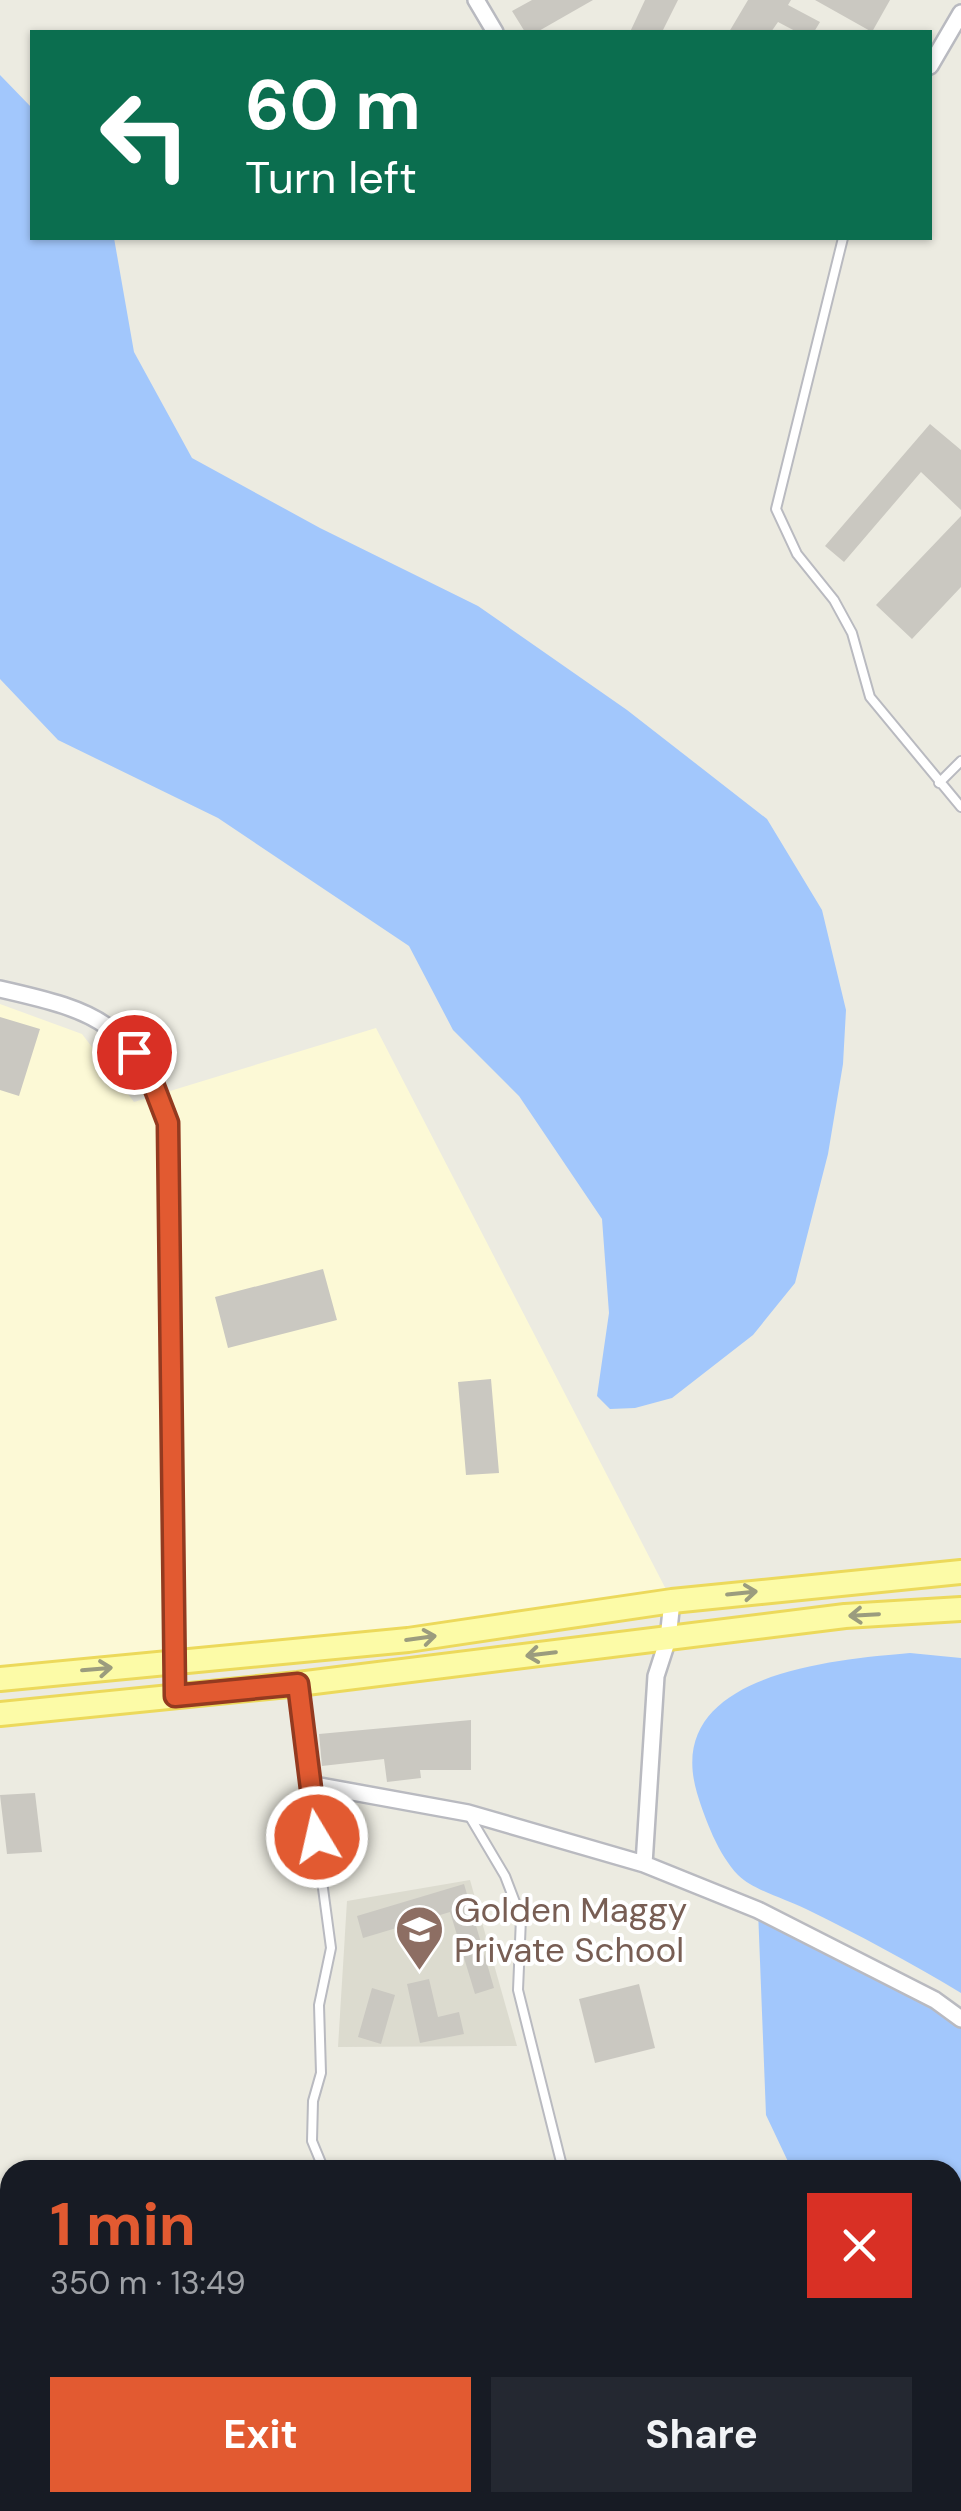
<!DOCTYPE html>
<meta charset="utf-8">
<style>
:root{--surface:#171b24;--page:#242831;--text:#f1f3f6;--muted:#9ea1a6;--accent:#e25a31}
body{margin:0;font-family:"DM Sans",sans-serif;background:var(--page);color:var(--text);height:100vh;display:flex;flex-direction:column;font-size:38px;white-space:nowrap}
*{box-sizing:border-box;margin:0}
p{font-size:32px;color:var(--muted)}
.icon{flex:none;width:55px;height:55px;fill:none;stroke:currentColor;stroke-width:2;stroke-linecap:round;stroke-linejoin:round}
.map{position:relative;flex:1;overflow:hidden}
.panel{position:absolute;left:0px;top:2160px;width:962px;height:352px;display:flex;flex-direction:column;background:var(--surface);border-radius:30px 30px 0 0;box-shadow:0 2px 8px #0004}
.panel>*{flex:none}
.banner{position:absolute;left:30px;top:30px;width:902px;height:210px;border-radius:0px;box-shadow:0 2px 8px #0004;background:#0b6e4f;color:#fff;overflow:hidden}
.pin{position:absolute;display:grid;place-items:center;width:85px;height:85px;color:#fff;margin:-42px;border:5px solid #fff;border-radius:50%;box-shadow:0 2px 10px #0007}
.me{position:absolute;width:110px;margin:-55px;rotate:351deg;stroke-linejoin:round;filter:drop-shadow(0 0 8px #0008)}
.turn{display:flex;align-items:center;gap:35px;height:210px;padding:0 50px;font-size:45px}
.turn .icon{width:130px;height:130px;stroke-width:2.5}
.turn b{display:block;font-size:70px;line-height:85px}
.round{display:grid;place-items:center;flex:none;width:105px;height:105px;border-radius:0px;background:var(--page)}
.overview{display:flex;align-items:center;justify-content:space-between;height:170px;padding:0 50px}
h1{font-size:60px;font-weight:700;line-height:75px;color:var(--accent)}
.primary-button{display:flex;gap:20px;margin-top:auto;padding:20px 50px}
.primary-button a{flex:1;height:115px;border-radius:0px;background:var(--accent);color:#fff;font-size:40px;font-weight:700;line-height:115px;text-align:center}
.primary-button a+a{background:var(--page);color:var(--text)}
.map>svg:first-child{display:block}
.commercial{fill:#fcf9d6}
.education{fill:#dcdbcf}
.water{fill:#a2c7fc}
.building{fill:#cac8c1}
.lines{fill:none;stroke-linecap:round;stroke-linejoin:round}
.service-casing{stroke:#b9bac0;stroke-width:12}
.minor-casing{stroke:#b9bac0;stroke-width:20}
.primary-casing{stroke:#ecd95b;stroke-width:28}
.service{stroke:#fff;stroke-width:8}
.minor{stroke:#fff;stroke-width:15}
.primary{stroke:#fcfba7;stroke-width:22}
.oneway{stroke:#9b9c7e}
.route-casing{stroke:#933a20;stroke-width:25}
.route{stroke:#e25a31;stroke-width:18}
.labels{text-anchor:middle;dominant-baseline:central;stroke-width:8;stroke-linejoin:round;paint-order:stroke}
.education-label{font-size:35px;fill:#785e54;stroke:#fff;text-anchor:start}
</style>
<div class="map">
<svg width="961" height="2511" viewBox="0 0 961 2511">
<rect width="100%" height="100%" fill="#ecebe1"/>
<path class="commercial" d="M0 1004 82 1034 134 1102 376 1028 672 1601 0 1679Z"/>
<path class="education" d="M470 1880 517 2046 338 2047 347 1901Z"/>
<path class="water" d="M0 75 32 108V238H114L134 352 192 458 320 528 478 606 627 710 767 819 822 910 846 1010 843 1064 828 1154 795 1283 753 1335 672 1398 635 1408 610 1409 597 1396 609 1313 602 1219 519 1096 453 1030 409 946 218 818 58 740 0 679Z
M910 1653 961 1658V1993C910 1962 859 1935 806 1909 786 1899 753 1890 738 1875 718 1854 705 1819 697 1793 662 1674 831 1660 910 1653Z
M758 1910 961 2022V2511H810L809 2503 952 2502V2170H792L766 2115Z"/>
<path class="building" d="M532 0H593L537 32H525L512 11Z
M645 0H678L662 32H630Z
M748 0H791L788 5 820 22 814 32H797L778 22 771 32H729Z
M815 0H890L872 32Z
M930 424 961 450V510L921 472 844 562 825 546Z
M961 516V587L912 639 876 605Z
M0 1017 40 1029 19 1096 0 1090Z
M323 1269 337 1320 228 1348 215 1297Z
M491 1379 499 1473 466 1475 458 1382Z
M471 1720V1770H420L421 1778 387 1782 384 1759 322 1766 319 1734Z
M35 1793 42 1852 7 1854 0 1795Z
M464 1884 494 1988 475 1994 450 1912 363 1938 357 1916Z
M429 1979 438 2017 459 2012 464 2034 420 2043 407 1984Z
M639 1984 655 2048 595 2063 579 1999Z
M372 1988 395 1995 381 2044 358 2037Z"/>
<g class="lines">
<defs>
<path id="service" d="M843 238 776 509 797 554 834 600 852 633 870 697 961 807
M939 783 961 761
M309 1784 331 1948 319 2005 321 2073 313 2101 312 2141 324 2170
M470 1817 505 1876 521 1918 518 1990 563 2170
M681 2502 683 2511"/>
<path id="minor" d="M476 0 495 32
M930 66 961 13
M0 989C102 1012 130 1023 168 1123L175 1697
M672 1601 668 1639 656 1676 644 1864 758 1910 935 2000 961 2019
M298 1684 309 1784 468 1813 644 1864"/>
<path id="primary" d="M0 1679 408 1640 672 1601 961 1572
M0 1714 298 1684 845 1616 961 1609"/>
</defs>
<use href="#service" class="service-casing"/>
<use href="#minor" class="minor-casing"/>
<use href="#primary" class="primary-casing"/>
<use href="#service" class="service"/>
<use href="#minor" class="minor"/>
<use href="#primary" class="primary"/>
</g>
<defs><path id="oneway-shaft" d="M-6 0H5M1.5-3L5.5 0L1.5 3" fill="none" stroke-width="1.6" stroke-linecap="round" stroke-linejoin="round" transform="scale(2.5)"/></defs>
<g class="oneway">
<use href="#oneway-shaft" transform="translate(742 1593) rotate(-6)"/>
<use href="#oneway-shaft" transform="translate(864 1615) rotate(177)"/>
<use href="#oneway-shaft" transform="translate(421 1638) rotate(-8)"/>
<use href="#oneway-shaft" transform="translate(541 1654) rotate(173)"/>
<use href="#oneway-shaft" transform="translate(97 1669) rotate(-5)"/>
</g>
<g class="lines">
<defs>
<path id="route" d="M134 1052 148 1071 168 1123 175 1696 298 1684 317 1837"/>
</defs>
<use href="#route" class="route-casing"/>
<use href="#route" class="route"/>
</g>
<defs>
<symbol id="school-pin" viewBox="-11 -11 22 30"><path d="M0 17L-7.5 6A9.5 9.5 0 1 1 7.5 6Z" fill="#8d6e63" stroke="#fff"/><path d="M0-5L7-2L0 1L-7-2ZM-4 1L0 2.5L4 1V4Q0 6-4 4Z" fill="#fff"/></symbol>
</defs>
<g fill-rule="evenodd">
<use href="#school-pin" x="392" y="1902" width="55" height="75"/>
</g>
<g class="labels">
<g class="education-label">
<text x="454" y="1910">Golden Maggy<tspan x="454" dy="40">Private School</tspan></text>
</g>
</g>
</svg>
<div class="pin" style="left:134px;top:1052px;background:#d93025"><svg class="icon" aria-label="arrive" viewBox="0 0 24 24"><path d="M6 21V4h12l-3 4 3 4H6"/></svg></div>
<svg class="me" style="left:317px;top:1837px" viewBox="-20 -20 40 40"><circle r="17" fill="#e25a31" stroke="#fff" stroke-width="3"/><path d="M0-11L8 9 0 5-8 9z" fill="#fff"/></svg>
<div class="banner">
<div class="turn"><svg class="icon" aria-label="left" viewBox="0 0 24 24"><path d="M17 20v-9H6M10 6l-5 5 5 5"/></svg><div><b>60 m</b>Turn left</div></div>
</div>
<section class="panel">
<div class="overview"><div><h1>1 min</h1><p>350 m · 13:49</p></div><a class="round" style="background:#d93025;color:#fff"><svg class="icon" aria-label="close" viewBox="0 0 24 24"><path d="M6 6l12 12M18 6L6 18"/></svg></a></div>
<div class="primary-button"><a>Exit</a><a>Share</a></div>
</section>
</div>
